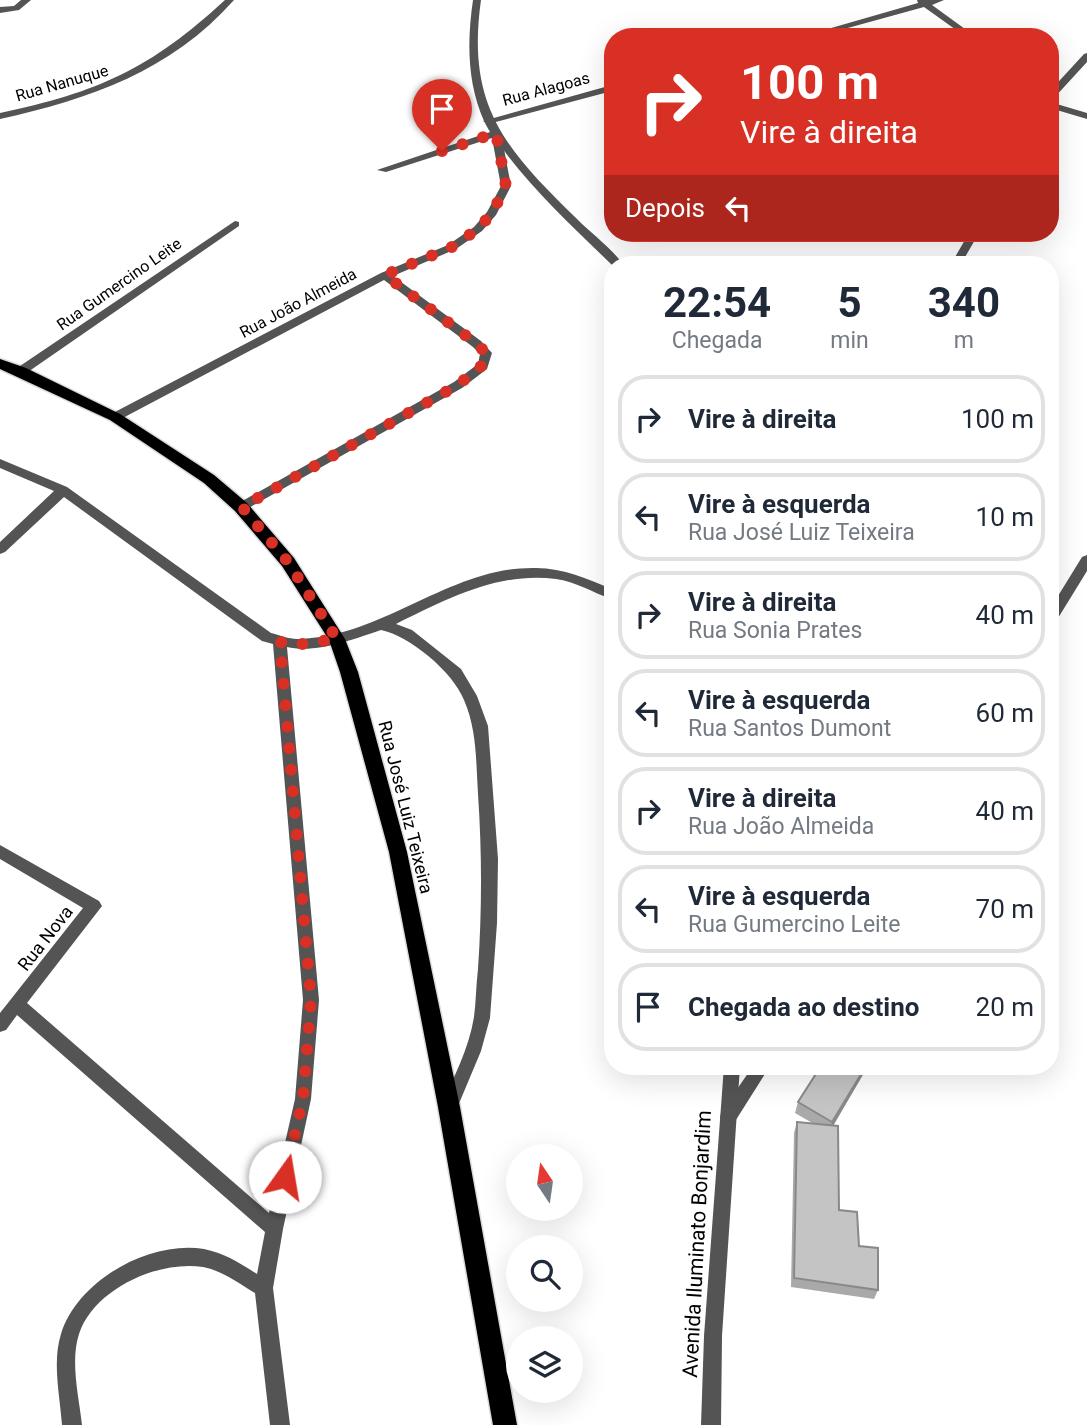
<!DOCTYPE html>
<html lang="pt">
<meta charset="utf-8">
<style>
:root{--surface:#fff;--page:#f2f2f3;--text:#1f2937;--muted:#747a83;--line:#e0e1e3}
body{margin:0;font-family:Roboto,sans-serif;background:var(--page);color:var(--text);height:100vh;display:flex;flex-direction:column;font-size:26px;white-space:nowrap}
*{box-sizing:border-box;margin:0}
p{font-size:23px;color:var(--muted)}
.icon{flex:none;width:38px;height:38px;fill:none;stroke:currentColor;stroke-width:2;stroke-linecap:round;stroke-linejoin:round}
.map{position:relative;flex:1;overflow:hidden}
.drawer{position:absolute;left:604px;top:256px;width:455px;height:819px;display:flex;flex-direction:column;background:var(--surface);border-radius:28px;box-shadow:0 7px 28px #0002}
.drawer>*{flex:none}
.guide{position:absolute;left:604px;top:28px;width:455px;height:214px;border-radius:28px;box-shadow:0 7px 28px #0002;background:#d93025;color:#fff;overflow:hidden}
.needle{width:46px;rotate:347deg}
.tools{position:absolute;left:506px;top:1144px;display:grid;gap:14px}
.tools a{display:grid;place-items:center;width:77px;height:77px;border-radius:50%;background:var(--surface);box-shadow:0 7px 28px #0002;font-size:35px}
.pin{position:absolute;display:grid;place-items:center;width:60px;height:60px;color:#fff;margin:-72px -30px;border-radius:50% 50% 50% 0;rotate:-45deg;box-shadow:0 0 7px #0007}
.pin .icon{rotate:45deg}
.me{position:absolute;width:77px;margin:-38px;rotate:13deg;stroke-linejoin:round;filter:drop-shadow(0 0 5px #0008)}
.turn{display:flex;align-items:center;gap:24px;height:147px;padding:0 21px;font-size:32px}
.turn .icon{width:91px;height:91px;stroke-width:2.5}
.turn b{display:block;font-size:49px;line-height:60px}
.then{display:flex;align-items:center;height:66px;padding:0 21px;background:#0003;gap:14px;font-size:26px}
.eta{display:flex;justify-content:space-evenly;align-items:center;height:119px;text-align:center}
.eta b{font-size:42px;font-weight:700;line-height:49px}
ul{padding:0;list-style:none}
li{display:flex;align-items:center;gap:21px;height:88px;margin:0 14px 10px;padding:0 7px;border:4px solid var(--line);border-radius:28px}
li div{flex:1}
li b{display:block;font-size:26px}
li em{font-style:normal}
.map>svg:first-child{display:block}
.lines{fill:none;stroke-linecap:round;stroke-linejoin:round}
.primary-casing{stroke:#dbdbdb;stroke-width:3}
.minor{fill:#545454;fill-rule:evenodd}
.tertiary{fill:#545454;fill-rule:evenodd}
.primary{fill:#000;fill-rule:evenodd}
.wall{fill:#a9a9a9}
.shaded-wall{fill:#898989}
.building{fill:#c4c4c4;stroke:#898989;stroke-width:2}
.route{stroke:#d93025;stroke-width:12;stroke-dasharray:0 21.6}
.labels{text-anchor:middle;dominant-baseline:central;stroke-width:5;stroke-linejoin:round;paint-order:stroke}
.far-street-label{font-size:16px;fill:#000;stroke:#fff}
.street-label{font-size:18px;fill:#000;stroke:#fff}
.near-street-label{font-size:21px;fill:#000;stroke:#fff}
</style>
<div class="map">
<svg width="1087" height="1425" viewBox="0 0 1087 1425">
<rect width="100%" height="100%" fill="#fff"/>
<g class="lines">
<defs>
<path id="primary" d="M0 359 26 368 120 414 214 475 247 503 294 558 345 639 358 672 407 852 460 1107 517 1425H493L438 1107 389 852 340 672 329 640 282 566 235 511 204 483 110 420 0 369Z"/>
</defs>
<use href="#primary" class="primary-casing"/>
<path class="minor" d="M21 0H31L19 10 0 13V7L14 6Z
M225 0H234C171 71 90 99 0 119V113C99 92 150 69 225 0Z
M917 0H944L932 5 976 37H966L924 7 815 37H800L918 3Z
M1087 53V62L1053 99 1050 100V91L1084 54Z
M612 85V91L488 124 483 121Z
M1050 102 1087 113V119L1050 108Z
M493 131 501 133 511 186 496 215 482 231 456 249 393 276 481 341 492 353 487 369 462 388 245 510H237L235 507 237 504 454 382 478 364 480 354 473 347 384 280 119 420H111V414L381 273 448 245 474 227 487 212 501 186 492 138 386 172 377 170Z
M235 221 239 222V226L25 374H17V368Z
M969 233H979L961 264H951Z
M0 459 67 487 271 633C279 635 289 639 297 639 383 638 450 566 536 568 564 568 587 579 612 589V599C593 593 575 581 556 579 499 571 445 600 396 624L412 630 461 669 477 696 488 726 498 859 497 923 490 1018 481 1051 455 1113 449 1115 443 1113 441 1107C453 1078 469 1049 474 1017 476 1002 476 985 478 969 482 910 482 853 478 794 476 762 477 730 464 700 453 672 410 636 381 630 354 639 315 654 287 647L319 1000 311 1099 283 1229 273 1288 290 1425H270L255 1293C238 1283 223 1271 203 1267 158 1260 94 1289 79 1334 70 1362 79 1397 82 1425H62C60 1396 52 1362 61 1334 77 1281 149 1240 204 1249 224 1253 240 1263 257 1274L265 1232 17 1015 6 1030 0 1032V1013L83 908 0 859V845L99 901 102 906 27 1003 269 1213 295 1099 303 1000 273 644 262 641 64 497 5 552 0 554V542L54 491 0 468Z
M1087 555V571L1055 623 1050 625V609L1082 557Z
M753 1066H770L734 1123 728 1125 722 1123 720 1117 722 1111Z"/>
<path class="tertiary" d="M473 0H481C466 106 505 149 577 219 592 234 611 248 623 264L612 265C576 230 539 196 508 156 500 145 490 134 484 121 467 83 467 41 473 0Z
M724 1066H740L722 1336 721 1425H701L704 1336Z"/>
<use href="#primary" class="primary"/>
</g>
<path class="wall" d="M821 1066H868L833 1125 839 1210 859 1246 878 1290 874 1299 791 1287 794 1133 797 1122 814 1124 795 1113 798 1102Z"/>
<path class="shaded-wall" d="M866 1066H868L829 1133 832 1122Z"/>
<path class="building" d="M821 1066H866L832 1122 798 1102Z
M797 1122 838 1126 839 1210 857 1212 859 1246 878 1248V1290L794 1278Z"/>
<g class="lines">
<path class="route" d="M285 1177 303 1099 311 1000 280 642 295 645 337 639 288 562 242 507 458 385 486 362V353L477 344 385 275 452 247 478 229 492 213 506 186 496 133 442 151"/>
</g>
<g class="labels">
<g class="far-street-label">
<text transform="translate(62 83) rotate(-16)">Rua Nanuque</text>
<text transform="translate(546 89) rotate(-15)">Rua Alagoas</text>
<text transform="translate(119 284) rotate(-35)">Rua Gumercino Leite</text>
<text transform="translate(298 303) rotate(-28)">Rua João Almeida</text>
</g>
<g class="street-label">
<text transform="translate(406 807) rotate(76)">Rua José Luiz Teixeira</text>
<text transform="translate(45 938) rotate(-52)">Rua Nova</text>
</g>
<g class="near-street-label">
<text transform="translate(697 1244) rotate(-87)">Avenida Iluminato Bonjardim</text>
</g>
</g>
</svg>
<div class="tools">
<a><svg class="needle" viewBox="-14 -14 28 28"><path d="M0-13l5 13h-10z" fill="#e53935"/><path d="M0 13l5-13h-10z" fill="#747a83"/></svg></a>
<a><svg class="icon" aria-label="search" viewBox="0 0 24 24"><circle cx="10" cy="10" r="6"/><path d="M15 15l6 6"/></svg></a>
<a><svg class="icon" aria-label="layers" viewBox="0 0 24 24"><path d="M12 4l9 5-9 5-9-5zM3 14l9 5 9-5"/></svg></a>
</div>
<div class="pin" style="left:442px;top:151px;background:#d93025"><svg class="icon" aria-label="arrive" viewBox="0 0 24 24"><path d="M6 21V4h12l-3 4 3 4H6"/></svg></div>
<svg class="me" style="left:285px;top:1177px" viewBox="-20 -20 40 40"><circle r="19" fill="#fff"/><path d="M0-13L10 11 0 6-10 11z" fill="#d93025"/></svg>
<div class="guide">
<div class="turn"><svg class="icon" aria-label="right" viewBox="0 0 24 24"><path d="M7 20v-9h11M14 6l5 5-5 5"/></svg><div><b>100 m</b>Vire à direita</div></div>
<div class="then">Depois<svg class="icon" aria-label="left" viewBox="0 0 24 24"><path d="M17 20v-9H6M10 6l-5 5 5 5"/></svg></div>
</div>
<section class="drawer">
<div class="eta">
<div><b>22:54</b><p>Chegada</p></div>
<div><b>5</b><p>min</p></div>
<div><b>340</b><p>m</p></div>
</div>
<ul>
<li><svg class="icon" aria-label="right" viewBox="0 0 24 24"><path d="M7 20v-9h11M14 6l5 5-5 5"/></svg><div><b>Vire à direita</b></div><em>100 m</em></li>
<li><svg class="icon" aria-label="left" viewBox="0 0 24 24"><path d="M17 20v-9H6M10 6l-5 5 5 5"/></svg><div><b>Vire à esquerda</b><p>Rua José Luiz Teixeira</p></div><em>10 m</em></li>
<li><svg class="icon" aria-label="right" viewBox="0 0 24 24"><path d="M7 20v-9h11M14 6l5 5-5 5"/></svg><div><b>Vire à direita</b><p>Rua Sonia Prates</p></div><em>40 m</em></li>
<li><svg class="icon" aria-label="left" viewBox="0 0 24 24"><path d="M17 20v-9H6M10 6l-5 5 5 5"/></svg><div><b>Vire à esquerda</b><p>Rua Santos Dumont</p></div><em>60 m</em></li>
<li><svg class="icon" aria-label="right" viewBox="0 0 24 24"><path d="M7 20v-9h11M14 6l5 5-5 5"/></svg><div><b>Vire à direita</b><p>Rua João Almeida</p></div><em>40 m</em></li>
<li><svg class="icon" aria-label="left" viewBox="0 0 24 24"><path d="M17 20v-9H6M10 6l-5 5 5 5"/></svg><div><b>Vire à esquerda</b><p>Rua Gumercino Leite</p></div><em>70 m</em></li>
<li><svg class="icon" aria-label="arrive" viewBox="0 0 24 24"><path d="M6 21V4h12l-3 4 3 4H6"/></svg><div><b>Chegada ao destino</b></div><em>20 m</em></li>
</ul>
</section>
</div>
